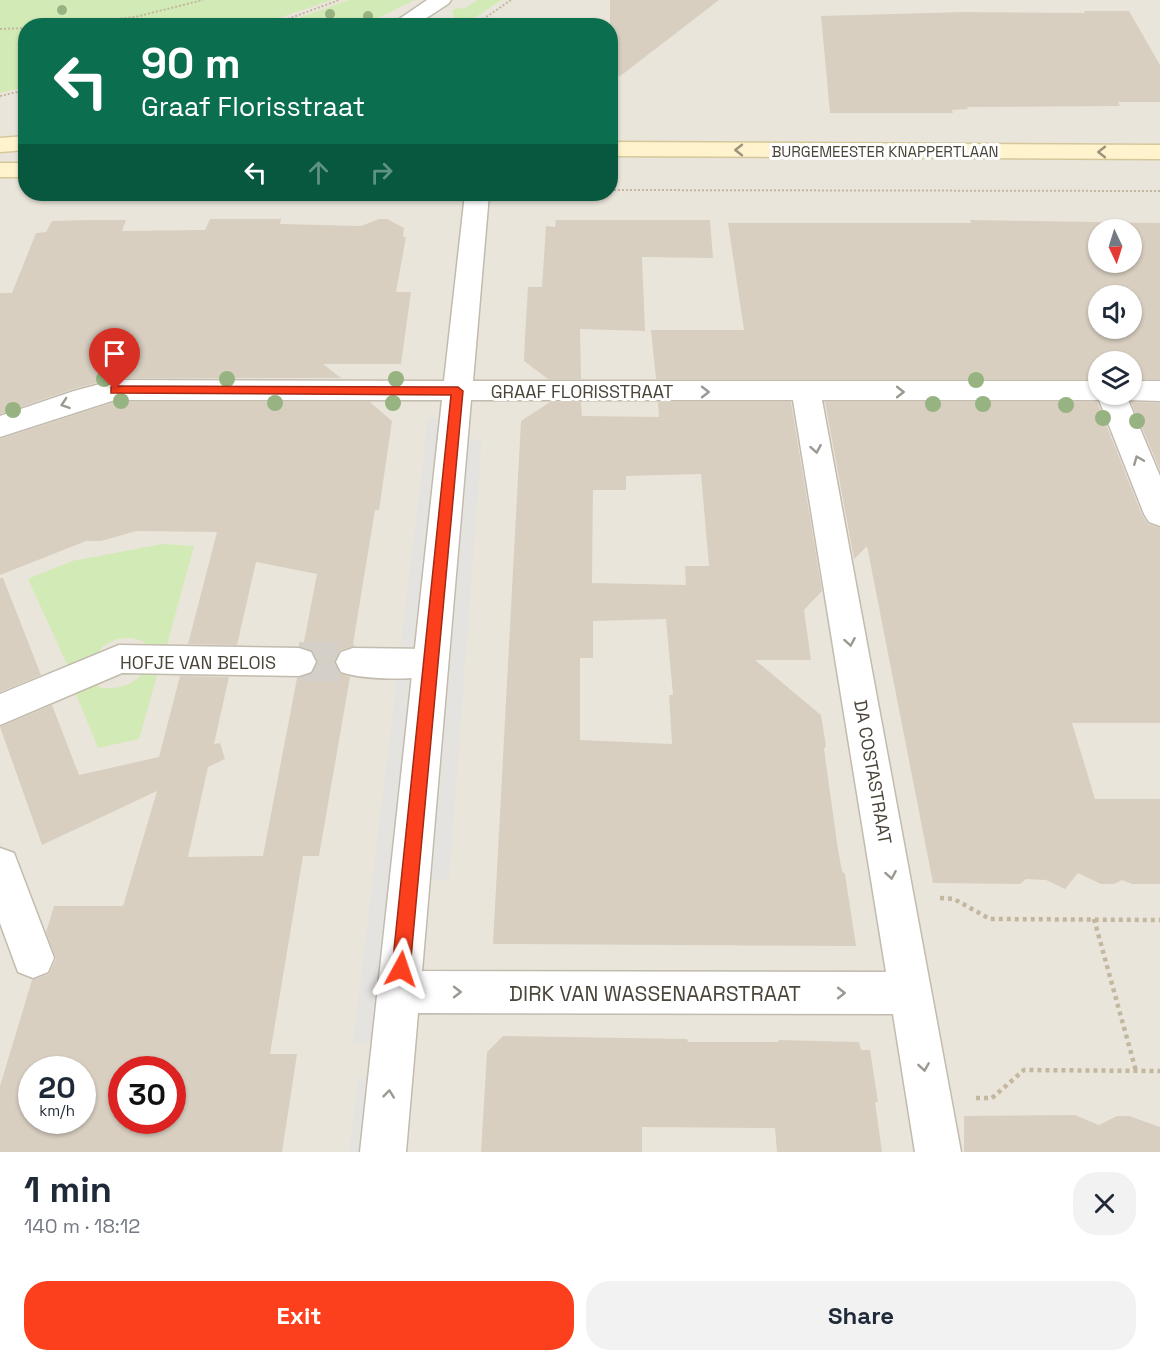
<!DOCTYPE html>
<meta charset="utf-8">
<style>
:root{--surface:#fff;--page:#f2f2f3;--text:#1f2937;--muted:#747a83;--accent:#fc3f1d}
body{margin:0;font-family:"Space Grotesk",sans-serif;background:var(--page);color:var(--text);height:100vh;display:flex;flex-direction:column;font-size:22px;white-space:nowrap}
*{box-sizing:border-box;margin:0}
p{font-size:20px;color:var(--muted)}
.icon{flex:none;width:33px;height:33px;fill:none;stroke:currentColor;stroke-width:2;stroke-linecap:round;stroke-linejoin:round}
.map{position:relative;height:1152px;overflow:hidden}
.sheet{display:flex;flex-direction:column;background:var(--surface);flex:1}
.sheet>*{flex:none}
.guide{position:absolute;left:18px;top:18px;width:600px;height:183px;border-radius:24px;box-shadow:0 2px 4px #0004;background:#0b6e4f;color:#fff;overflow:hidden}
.needle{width:39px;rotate:176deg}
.fabs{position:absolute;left:1088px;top:219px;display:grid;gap:12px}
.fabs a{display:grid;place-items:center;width:54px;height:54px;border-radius:50%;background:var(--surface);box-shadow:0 2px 4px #0004;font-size:30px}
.speed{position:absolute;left:18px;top:1056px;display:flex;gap:12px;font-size:30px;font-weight:700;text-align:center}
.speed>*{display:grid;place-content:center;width:78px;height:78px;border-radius:50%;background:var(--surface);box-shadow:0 2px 4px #0004;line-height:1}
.speed small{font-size:15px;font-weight:400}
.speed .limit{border:9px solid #d22;background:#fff;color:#111}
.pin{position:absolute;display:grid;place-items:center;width:51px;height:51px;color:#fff;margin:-62px -26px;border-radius:50% 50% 50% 0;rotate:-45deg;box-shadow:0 0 6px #0007}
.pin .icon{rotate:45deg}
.me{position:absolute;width:66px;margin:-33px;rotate:5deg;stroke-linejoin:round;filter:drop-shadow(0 0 4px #0008)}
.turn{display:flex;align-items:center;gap:21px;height:126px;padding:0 24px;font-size:27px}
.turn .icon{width:78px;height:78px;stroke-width:2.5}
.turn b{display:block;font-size:42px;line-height:51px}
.lanes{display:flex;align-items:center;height:57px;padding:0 24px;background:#0003;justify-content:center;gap:30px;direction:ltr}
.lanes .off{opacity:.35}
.round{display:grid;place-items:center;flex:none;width:63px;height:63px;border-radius:24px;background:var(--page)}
.headline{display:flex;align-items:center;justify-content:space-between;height:102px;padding:0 24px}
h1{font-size:36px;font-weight:700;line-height:45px}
.primary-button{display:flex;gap:12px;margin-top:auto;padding:12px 24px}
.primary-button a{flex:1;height:69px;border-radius:24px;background:var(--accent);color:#fff;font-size:24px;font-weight:700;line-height:69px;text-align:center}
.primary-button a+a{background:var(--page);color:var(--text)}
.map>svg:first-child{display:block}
.residential{fill:#eae5da;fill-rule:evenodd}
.green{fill:#d2eab5}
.parking{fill:#e5e3e0}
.building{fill:#d8cfc1;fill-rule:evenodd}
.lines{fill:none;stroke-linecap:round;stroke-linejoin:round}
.pedestrian-tunnel{stroke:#d4d0c8;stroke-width:40;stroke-dasharray:40 20;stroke-linecap:butt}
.pedestrian-casing{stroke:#c2bbae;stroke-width:3}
.minor-casing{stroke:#c2bbae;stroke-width:3}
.secondary-casing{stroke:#d6c79b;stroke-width:3}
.path-far1{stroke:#c4b79f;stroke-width:2;stroke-dasharray:2 2;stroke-linecap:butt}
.path{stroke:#c4b79f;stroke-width:4.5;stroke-dasharray:4 4;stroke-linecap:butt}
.pedestrian{fill:#fff;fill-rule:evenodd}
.minor{fill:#fff;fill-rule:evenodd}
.secondary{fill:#fff3cd;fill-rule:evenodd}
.tree{fill:#97b381}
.oneway{stroke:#9c937c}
.oneway2{stroke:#9c9892}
.route{fill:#fc3f1d;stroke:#a42913;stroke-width:1.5}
.labels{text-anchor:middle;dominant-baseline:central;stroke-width:6;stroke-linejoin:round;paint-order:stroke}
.far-street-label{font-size:15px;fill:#4b4439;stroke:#fff}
.street-label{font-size:18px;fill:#4b4439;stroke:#fff}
.near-street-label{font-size:21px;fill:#4b4439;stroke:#fff}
</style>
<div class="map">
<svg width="1160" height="1152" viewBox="0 0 1160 1152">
<rect width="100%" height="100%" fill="#f6f3ec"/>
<path class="residential" d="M0 0H1160V1152H0ZM26 26H610V194H26ZM1098 230H1131V262H1098ZM1098 296H1131V328H1098ZM1098 362H1131V394H1098ZM32 1070H82V1120H32ZM122 1070H172V1120H122Z"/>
<path class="green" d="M0 0H332L258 25 26 26 25 87 0 93Z
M349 0H415L363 25H278Z
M478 0H502L463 25H457L452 11 454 9 465 8Z
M163 544 194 546 165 652 149 651 143 641 131 638 117 639 103 646 86 668 71 673 28 579 72 561Z
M146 667 159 668 139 739 98 748 74 689 92 681 101 688C121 689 137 685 146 667Z"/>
<path class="parking" d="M428 418H440L370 1043H353Z
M469 439H482L449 881 432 880Z
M358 1077H376L368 1152H349Z"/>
<path class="building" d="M610 0H719L619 77 610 45Z
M1084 11H1129L1160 65V102H1118L1120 106 967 107 968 109 952 110 953 113H830L821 16 964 12 1085 13Z
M210 219H281L280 224 361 226 379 219H387L404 228 403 237H406L396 292H411L401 364H323L341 378H115L73 389 0 414V293H12L36 233 46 232 52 221 89 220H126L122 231 205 230Z
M556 220H710L713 258 642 257 645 331 580 329 581 379H548L524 361 525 337 528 287H542L546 226 555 227Z
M970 220 1160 223V379H1131V362H1098V379H656L651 330H744L728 223H971ZM1098 230H1131V262H1098ZM1098 296H1131V328H1098Z
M115 402H370L392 421 379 510H375L353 644 355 646 340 650 334 661 339 673 350 677 319 856H303L270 1054H297L282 1152H0V1086L32 980 49 974 56 959 46 932 54 906H123L157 791 42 845 0 727 52 705 79 775 159 757 180 676 229 677 214 744 220 743 225 759 208 767 188 857 263 856 297 678 312 674 318 663 313 651 303 647 317 574 256 562 237 645 188 644 217 532 136 531 101 541H86L0 575V439ZM32 1070H82V1120H32ZM122 1070H172V1120H122Z
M550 402H581L582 416 659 417 658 402H791L822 591 804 610 811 660H755L821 715 826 746 824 749 838 850 842 871 845 874 856 946 493 944 521 421ZM701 474 709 566H685L686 585 592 583 593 490H626V476ZM666 619 673 695H669L672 744 580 740V658H593V621Z
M825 402H1097L1142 515 1148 524 1160 528V723H1072L1095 799H1160V884H1132L1122 880 1114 884H1101L1078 873 1065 889 1046 880 1026 879 1020 884 933 883 867 546 854 559Z
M1131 402 1160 403V470Z
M0 578H3L41 675 0 692Z
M503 1036 687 1039 688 1042H779L778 1040 859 1042 861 1050H870L878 1102H875L882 1152H777L775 1128 642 1127V1152H481L487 1052Z
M1075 1115 1099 1125 1117 1116H1129L1160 1127V1152H964V1116Z"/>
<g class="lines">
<path class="pedestrian-tunnel" d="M299 662H353"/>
<defs>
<path id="pedestrian" d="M119 645 299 648 311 652 316 662 311 672 299 676 122 673 0 725V694Z
M353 648 430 649 442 653 447 663 442 673C421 681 362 680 341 672L336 662 341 652Z
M0 848 14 853 54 958 48 972 33 978 18 972 0 923Z"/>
<path id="minor" d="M427 0H451L448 4 414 26H389Z
M465 194H489L473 381H1098V394H1131V381H1160V401L1128 400 1160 476V526L1149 522 1144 514 1099 400H822L961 1152H915L893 1014 418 1013 406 1152H360L442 400H115L0 437V416L74 391 115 380 444 381ZM471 400H793L886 972 422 971Z"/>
<path id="secondary" d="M26 136V150L0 152V138Z
M610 142 1160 145V159L610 156Z
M0 163H26V177H0Z"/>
</defs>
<use href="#pedestrian" class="pedestrian-casing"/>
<use href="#minor" class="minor-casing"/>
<use href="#secondary" class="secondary-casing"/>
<path class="path-far1" d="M65 26 135 17 203 0
M269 26 339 0
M473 26 511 0
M0 29 26 28
M0 96 26 90
M610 190 1160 191"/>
<path class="path" d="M940 898 954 899 990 919 1160 920
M1094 919 1136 1071
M976 1098H992L1024 1070 1160 1071"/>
<use href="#pedestrian" class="pedestrian"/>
<use href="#minor" class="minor"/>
<use href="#secondary" class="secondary"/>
</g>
<g class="tree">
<circle cx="62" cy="10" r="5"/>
<circle cx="330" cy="14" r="5"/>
<circle cx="368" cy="16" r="5"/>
<circle cx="104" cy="379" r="8"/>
<circle cx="227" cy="379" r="8"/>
<circle cx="396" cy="379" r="8"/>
<circle cx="976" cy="380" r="8"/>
<circle cx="121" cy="401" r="8"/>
<circle cx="275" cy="403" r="8"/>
<circle cx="393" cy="403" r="8"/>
<circle cx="933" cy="404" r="8"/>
<circle cx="983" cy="404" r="8"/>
<circle cx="1066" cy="405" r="8"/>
<circle cx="13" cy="410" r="8"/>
<circle cx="1103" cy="418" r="8"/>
<circle cx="1137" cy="421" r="8"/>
</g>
<defs><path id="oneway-chevron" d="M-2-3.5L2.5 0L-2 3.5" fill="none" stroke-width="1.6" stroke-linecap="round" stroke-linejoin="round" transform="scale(1.5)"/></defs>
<g class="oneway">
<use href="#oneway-chevron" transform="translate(739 150) rotate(-180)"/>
<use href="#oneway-chevron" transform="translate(1102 152) rotate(-180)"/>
</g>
<g class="oneway2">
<use href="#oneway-chevron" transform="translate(705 392)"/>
<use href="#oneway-chevron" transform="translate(900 392)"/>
<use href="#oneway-chevron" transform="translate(65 404) rotate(161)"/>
<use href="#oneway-chevron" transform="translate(816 449) rotate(80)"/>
<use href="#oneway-chevron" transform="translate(1138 460) rotate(-112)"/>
<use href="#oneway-chevron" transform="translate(850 642) rotate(80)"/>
<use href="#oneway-chevron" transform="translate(891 875) rotate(80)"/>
<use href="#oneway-chevron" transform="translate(457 992)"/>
<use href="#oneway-chevron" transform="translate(841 993)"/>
<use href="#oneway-chevron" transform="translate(924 1067) rotate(81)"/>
<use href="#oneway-chevron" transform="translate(389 1094) rotate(-84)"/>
</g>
<path class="route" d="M115 386 458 387 463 391 410 969 407 975 401 977 395 975 392 969 451 395 111 393V387Z"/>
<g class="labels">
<g class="far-street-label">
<text x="885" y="151">BURGEMEESTER KNAPPERTLAAN</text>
</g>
<g class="street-label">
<text x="582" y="391">GRAAF FLORISSTRAAT</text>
<text x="198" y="662">HOFJE VAN BELOIS</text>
<text transform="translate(873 772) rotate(80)">DA COSTASTRAAT</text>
</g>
<g class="near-street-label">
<text x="655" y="993">DIRK VAN WASSENAARSTRAAT</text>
</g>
</g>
</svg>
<div class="fabs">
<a><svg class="needle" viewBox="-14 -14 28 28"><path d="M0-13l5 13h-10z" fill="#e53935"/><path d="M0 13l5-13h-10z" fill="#747a83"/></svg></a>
<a><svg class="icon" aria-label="sound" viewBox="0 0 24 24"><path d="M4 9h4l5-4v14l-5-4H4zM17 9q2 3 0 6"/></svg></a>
<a><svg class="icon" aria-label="layers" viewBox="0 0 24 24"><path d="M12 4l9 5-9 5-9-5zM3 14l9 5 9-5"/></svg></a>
</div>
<div class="speed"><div>20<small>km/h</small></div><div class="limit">30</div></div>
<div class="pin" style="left:115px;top:390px;background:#d93025"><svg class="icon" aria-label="arrive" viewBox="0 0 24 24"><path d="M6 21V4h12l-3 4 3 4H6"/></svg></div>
<svg class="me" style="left:401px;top:969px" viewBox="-20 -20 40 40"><path d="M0-17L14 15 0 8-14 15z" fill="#fc3f1d" stroke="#fff" stroke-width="4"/></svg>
<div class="guide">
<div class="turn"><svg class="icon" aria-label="left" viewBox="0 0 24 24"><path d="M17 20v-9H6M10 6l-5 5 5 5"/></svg><div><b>90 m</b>Graaf Florisstraat</div></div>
<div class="lanes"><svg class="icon" aria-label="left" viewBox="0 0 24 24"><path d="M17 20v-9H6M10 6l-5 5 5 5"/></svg><svg class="icon off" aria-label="ahead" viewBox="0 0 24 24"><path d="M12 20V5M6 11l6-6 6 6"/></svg><svg class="icon off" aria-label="right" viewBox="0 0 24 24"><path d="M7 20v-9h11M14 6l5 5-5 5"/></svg></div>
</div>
</div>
<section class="sheet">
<div class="headline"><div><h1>1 min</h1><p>140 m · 18:12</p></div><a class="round"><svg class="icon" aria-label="close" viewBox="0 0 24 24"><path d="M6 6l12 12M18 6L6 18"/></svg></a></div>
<div class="primary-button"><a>Exit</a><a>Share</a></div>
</section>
